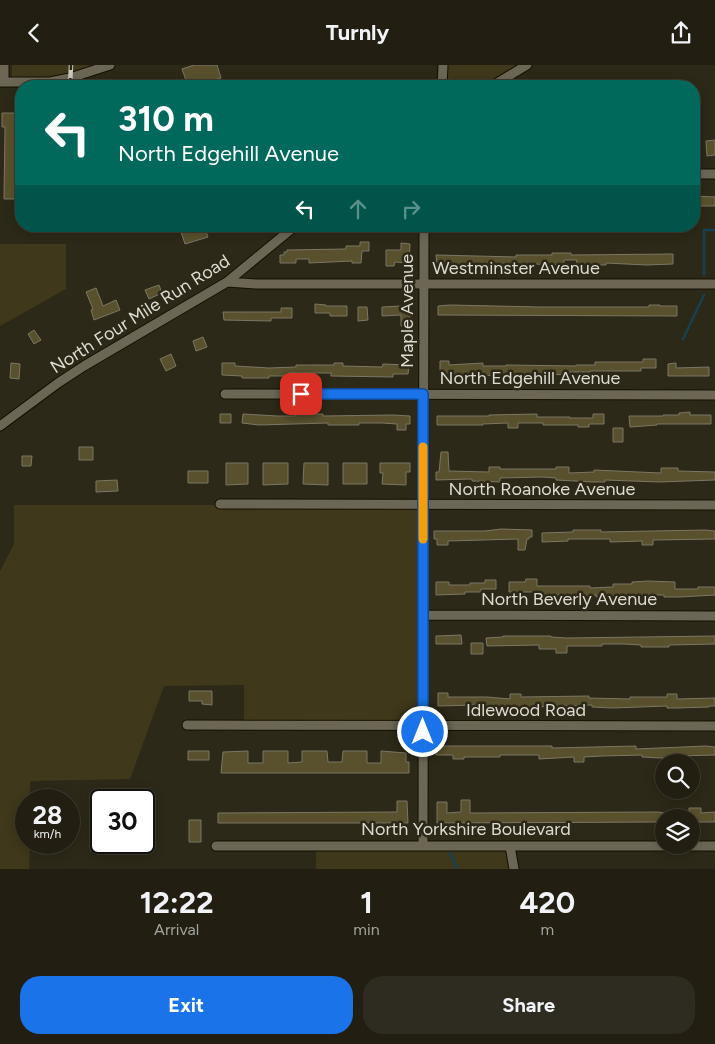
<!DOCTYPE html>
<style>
:root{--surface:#221f12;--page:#2e2c20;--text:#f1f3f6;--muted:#a2a29f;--line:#3f3d32;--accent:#1a73e8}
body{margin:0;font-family:Figtree,sans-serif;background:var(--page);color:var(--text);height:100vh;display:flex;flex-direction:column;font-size:19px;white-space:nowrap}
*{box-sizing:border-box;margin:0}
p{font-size:16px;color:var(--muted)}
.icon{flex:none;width:28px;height:28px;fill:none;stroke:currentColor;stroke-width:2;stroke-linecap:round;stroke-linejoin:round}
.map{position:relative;height:804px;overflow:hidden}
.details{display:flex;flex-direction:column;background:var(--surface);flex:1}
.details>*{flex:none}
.hud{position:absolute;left:15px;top:15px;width:685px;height:152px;border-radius:20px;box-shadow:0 2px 12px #0003,0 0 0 1px var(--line);background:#00695c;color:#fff;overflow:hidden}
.fabs{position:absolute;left:655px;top:689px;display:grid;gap:10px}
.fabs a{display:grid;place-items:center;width:45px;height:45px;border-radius:50%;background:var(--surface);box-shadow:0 2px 12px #0003,0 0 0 1px var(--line);font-size:25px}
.speed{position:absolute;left:15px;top:724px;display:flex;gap:10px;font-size:25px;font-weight:700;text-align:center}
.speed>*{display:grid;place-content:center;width:65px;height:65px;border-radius:50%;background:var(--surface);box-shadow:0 2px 12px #0003,0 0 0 1px var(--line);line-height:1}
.speed small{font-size:12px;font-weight:400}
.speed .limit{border:2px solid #111;border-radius:8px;background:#fff;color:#111}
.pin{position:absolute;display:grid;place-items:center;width:42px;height:42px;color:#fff;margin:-21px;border-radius:10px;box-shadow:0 2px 8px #0006}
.me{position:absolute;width:55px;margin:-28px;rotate:0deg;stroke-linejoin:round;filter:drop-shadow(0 0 4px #0008)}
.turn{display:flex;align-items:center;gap:18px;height:105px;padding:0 20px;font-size:22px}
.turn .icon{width:65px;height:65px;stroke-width:2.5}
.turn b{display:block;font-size:35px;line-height:42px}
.lanes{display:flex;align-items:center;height:48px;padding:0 20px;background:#0003;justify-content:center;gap:25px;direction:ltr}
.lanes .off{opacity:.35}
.eta{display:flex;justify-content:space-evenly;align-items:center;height:85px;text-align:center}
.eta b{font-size:30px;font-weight:700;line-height:35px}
.cta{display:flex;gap:10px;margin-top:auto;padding:10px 20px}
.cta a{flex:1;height:58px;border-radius:20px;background:var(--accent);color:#fff;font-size:20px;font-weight:700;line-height:58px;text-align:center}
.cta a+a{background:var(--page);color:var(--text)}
header{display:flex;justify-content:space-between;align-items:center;height:65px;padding:0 20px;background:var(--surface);font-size:22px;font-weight:700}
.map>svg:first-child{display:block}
.green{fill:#3f381b}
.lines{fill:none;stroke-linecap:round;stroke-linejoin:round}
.stream{stroke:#174051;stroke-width:2.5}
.building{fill:#59512e;stroke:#7b7764}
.minor-casing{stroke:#151103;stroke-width:11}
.minor{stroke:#6c6755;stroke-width:9}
.rail-casing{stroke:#cbc8be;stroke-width:4.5}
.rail{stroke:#2d2918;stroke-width:2.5;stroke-dasharray:8;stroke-linecap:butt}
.route-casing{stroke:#114b97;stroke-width:12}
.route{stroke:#1a73e8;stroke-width:9}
.slow{stroke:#f59e0b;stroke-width:9}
.labels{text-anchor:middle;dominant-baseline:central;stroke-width:5;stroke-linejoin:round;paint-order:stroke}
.street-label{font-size:18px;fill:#dddbd1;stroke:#2d2918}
</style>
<header><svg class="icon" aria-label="back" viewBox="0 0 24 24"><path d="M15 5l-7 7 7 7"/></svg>Turnly<svg class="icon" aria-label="share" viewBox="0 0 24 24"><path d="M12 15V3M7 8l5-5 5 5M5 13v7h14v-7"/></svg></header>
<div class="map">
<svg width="715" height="804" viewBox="0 0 715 804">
<rect width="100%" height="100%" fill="#2d2918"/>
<path class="green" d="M12 0H110L70 13 12 17Z
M443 0H526L492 21H442Z
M0 179H66V224L0 261Z
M14 440H423V661H244V620L164 621 130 714 30 716V735H26V778H30L29 804H0V506L14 479Z
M316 781H512V804H316Z"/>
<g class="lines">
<path class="stream" d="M704 210V165H715
M683 274 704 230
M450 788 457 804"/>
</g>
<path class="building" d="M194 0H217L221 13 193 21H188L182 4Z
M2 48H21V134H4L5 62H2Z
M715 75V90L707 91 706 76Z
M694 131 715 132V141H694Z
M200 161H204L208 172 185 179 181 167Z
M360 177H369V186H362L361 198H352V196L309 198V194H296V198H280V190H284V187H287V185L346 184V181H360Z
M401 178 410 179 409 198 395 197 394 201H386V185H401Z
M552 188H571V190L673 189V199L646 200 606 198V200H595L576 199 577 195H564V200L533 199H514V201H437L436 190 516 192V190H552Z
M159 220 162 228 149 234 145 225Z
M96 223 103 241 116 235 120 245 94 255 91 245 93 244 86 227Z
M315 239 326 240V241H347V251H330V248H315Z
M450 240 540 242H649V240H660V241H677V251L438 250V241Z
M401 241H410V261H401V250L382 251V242Z
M358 242H367L368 255 358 256Z
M281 243H292V253H271V256L224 255 223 247H281Z
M34 265 41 275 34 279 28 269Z
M203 272 207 282 196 286 193 276Z
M171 289 176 301 166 306 160 294Z
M643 294H656V303H641V306H590V307H570V310L543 309 473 311V309H440V296H449V300L483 298V301H506V300L576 301V300H595V297H643Z
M11 298 20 299 19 314 10 313Z
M222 298H235V301L269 303 296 302V300H334V298H343V301L382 302 383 299 409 300 408 309H393V312L331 311V308H289V311H269V313H242V311L222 310Z
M676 298V303L709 302V311H668V299Z
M690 347V350H711V359H657V360L630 362 629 351H663V350H679V348Z
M220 349H231V358H220Z
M243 349 277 351H295V349H323V351L393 350 410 351V359H406V365H397V359L382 358H359V360H328V358L259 360 242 358Z
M537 349V352H570V353H593V349H604V359H589V362H578V360H543V358H518V363H508V358L483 359V360H437V351H489V350Z
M613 363H623V377H613Z
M79 382H93V395H79Z
M441 387H448L449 406 489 407V402H500V404H556V402H569V408L594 407V405L661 408V403H678V406L715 407V415L659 417 605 415V417H593L556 415V413L542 412 500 413V417L472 416V414L436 415V407H439Z
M22 391H32L31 401H22Z
M226 398H248V419L226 420Z
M263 398H288V419L263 420Z
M304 398H328V420L303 419Z
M343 398H367V419H343Z
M380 398H410V407H406V420L382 419 383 408H380Z
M188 406H208V418H188Z
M117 415 118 426 96 427V416Z
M501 464 532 465V472H529V474H527L525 485H518V474L448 476V480H437V474H434V466H485Z
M573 465H601V467L705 465 715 466V474L653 475V480H642V476L610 477V474H568V476L542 477V468L573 467Z
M526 514H537V521H590V523L613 522V519H632V517L648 516 675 517V524H698V522H715V530L680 532H664V530H626V532H596V530H540L541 527H509V517H525Z
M485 515H496V524H481V527H465V529L436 530V517H449V520H470V518H485Z
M461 570 462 579H436V571Z
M503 571H551V572L567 573 715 571V579L669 580V582H641V580L624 579H602V581H567V588H556V584H539V580L487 581 486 573 503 572Z
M471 578H483V589H471Z
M189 626H212V640L202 639V636H189Z
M438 628H448V632H487L510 634V629H521V632L589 631V633L630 634V632H667V629H677V634L715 633V641H709V642L677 643H667V641L613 643 592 642V640L504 643 476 640 438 641Z
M436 681H552V683L636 681V684L706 681 715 682V690L675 691V693H660L642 692V690L602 691 584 692V697H574V692L539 694V690H500V692H464V694H453V690H436Z
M188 686H209V695H188Z
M248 686V698H263V686H288V698L302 697V686H327L328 697H342L343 686H367V698H381V686L406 688V697H409V708H221L223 687Z
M461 735H470V748L658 747 664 748V757L437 758V737H447V748L461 747Z
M397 736H407L408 758H218V748L397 747Z
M689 743H701V748L715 747V757H691V752H689Z
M189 755H201V777H189Z"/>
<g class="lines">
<defs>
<path id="minor" d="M4 0V17
M0 17H50L70 13 110 0
M442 21 443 0
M492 21 527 0
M694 109H715
M227 217 256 219H715
M225 329 715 330
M0 361 58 318 84 301 227 217 295 161
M220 439 715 440
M423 550 715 551
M187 660 715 661
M216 781H715
M423 781 424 161
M510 781 514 804"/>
</defs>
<use href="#minor" class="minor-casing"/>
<use href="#minor" class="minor"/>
<defs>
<path id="rail" d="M70 21 71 0
M71 161V162"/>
</defs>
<use href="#rail" class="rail-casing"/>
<use href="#rail" class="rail"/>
</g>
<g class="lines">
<defs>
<path id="route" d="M301 329H423V667"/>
</defs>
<use href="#route" class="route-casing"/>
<use href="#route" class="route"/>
<path class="slow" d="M423 382V474"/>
</g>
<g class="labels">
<g class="street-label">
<text x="516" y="203">Westminster Avenue</text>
<text transform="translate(407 246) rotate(-90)">Maple Avenue</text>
<text transform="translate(140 249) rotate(-32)">North Four Mile Run Road</text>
<text x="530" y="313">North Edgehill Avenue</text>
<text x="542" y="424">North Roanoke Avenue</text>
<text x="569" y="534">North Beverly Avenue</text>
<text x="526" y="645">Idlewood Road</text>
<text x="466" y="764">North Yorkshire Boulevard</text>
</g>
</g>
</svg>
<div class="fabs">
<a><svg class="icon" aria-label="search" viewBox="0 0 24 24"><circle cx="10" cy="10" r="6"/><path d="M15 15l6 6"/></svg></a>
<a><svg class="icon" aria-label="layers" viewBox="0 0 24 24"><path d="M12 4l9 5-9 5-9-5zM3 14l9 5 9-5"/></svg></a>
</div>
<div class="speed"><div>28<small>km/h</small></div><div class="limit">30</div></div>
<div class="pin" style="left:301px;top:329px;background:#d93025"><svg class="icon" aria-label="arrive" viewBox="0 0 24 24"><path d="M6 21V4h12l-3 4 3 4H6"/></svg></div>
<svg class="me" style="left:423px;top:667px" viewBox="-20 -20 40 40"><circle r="17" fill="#1a73e8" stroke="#fff" stroke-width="3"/><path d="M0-11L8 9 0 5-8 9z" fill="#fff"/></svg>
<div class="hud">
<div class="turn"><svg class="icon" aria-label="left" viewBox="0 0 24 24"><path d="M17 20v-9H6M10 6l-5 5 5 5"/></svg><div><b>310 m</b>North Edgehill Avenue</div></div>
<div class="lanes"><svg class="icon" aria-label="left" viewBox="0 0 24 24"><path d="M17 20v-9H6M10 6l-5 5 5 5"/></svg><svg class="icon off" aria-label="ahead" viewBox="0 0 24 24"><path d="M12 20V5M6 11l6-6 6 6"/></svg><svg class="icon off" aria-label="right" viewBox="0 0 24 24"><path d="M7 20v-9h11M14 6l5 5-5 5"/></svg></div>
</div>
</div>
<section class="details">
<div class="eta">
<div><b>12:22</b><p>Arrival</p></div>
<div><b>1</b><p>min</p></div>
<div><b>420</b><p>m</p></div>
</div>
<div class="cta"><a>Exit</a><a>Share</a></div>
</section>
